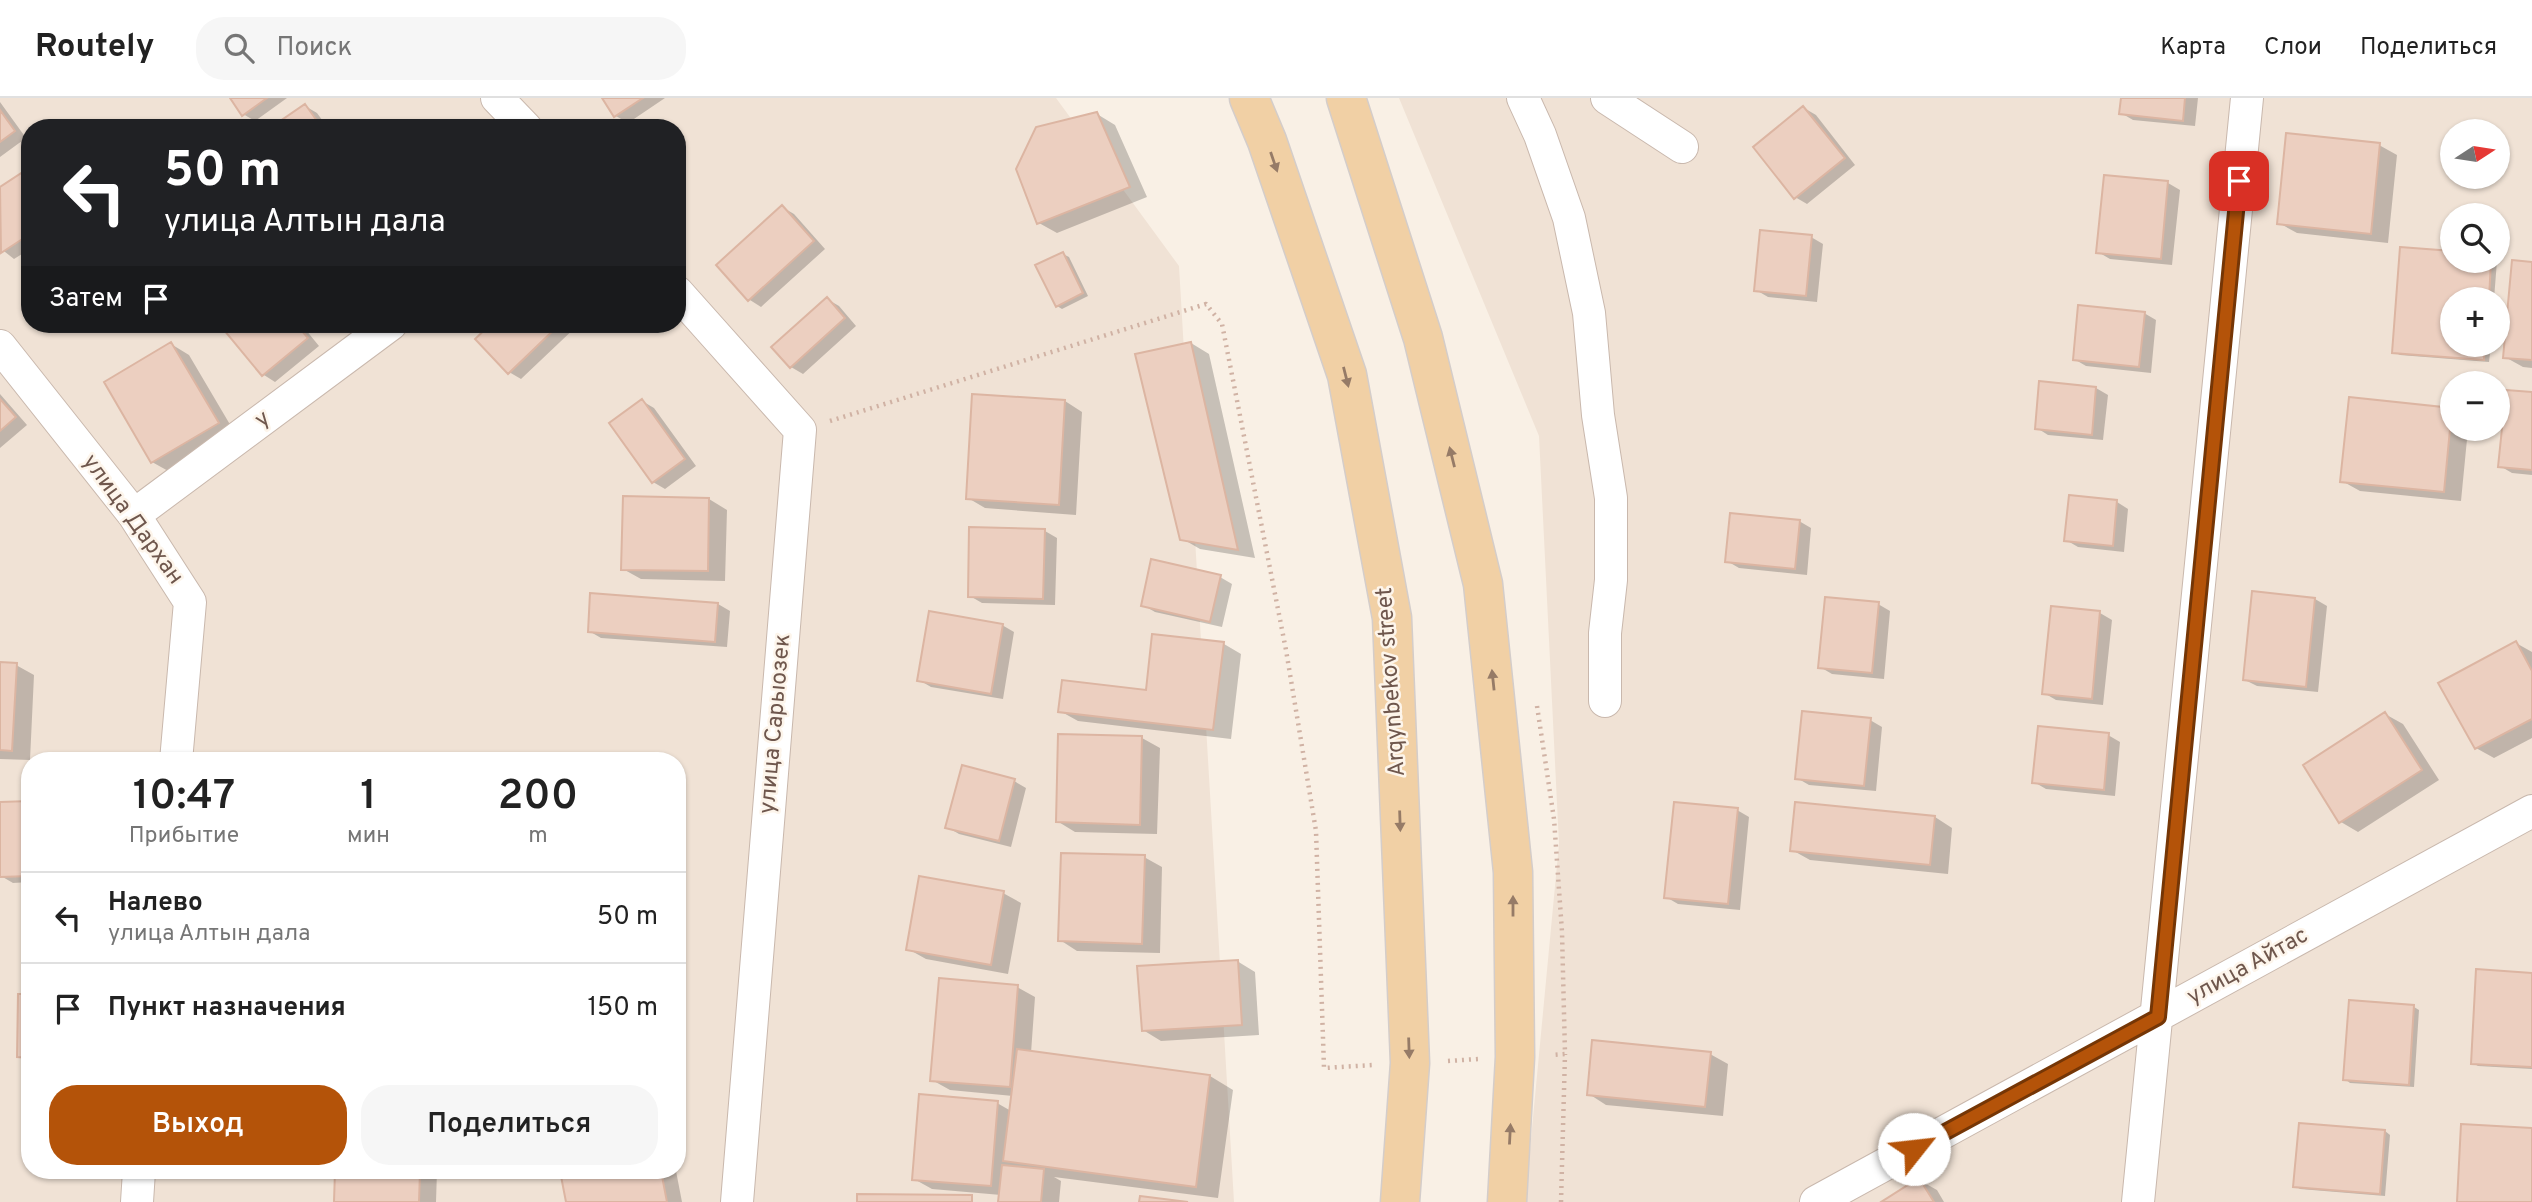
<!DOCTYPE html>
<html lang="ru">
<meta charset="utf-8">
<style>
:root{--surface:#fff;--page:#f6f6f6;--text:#222;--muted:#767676;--line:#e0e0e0;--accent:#b45309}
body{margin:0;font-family:Overpass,sans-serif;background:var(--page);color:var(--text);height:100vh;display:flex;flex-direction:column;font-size:26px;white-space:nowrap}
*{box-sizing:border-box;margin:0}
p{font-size:23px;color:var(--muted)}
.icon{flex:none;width:38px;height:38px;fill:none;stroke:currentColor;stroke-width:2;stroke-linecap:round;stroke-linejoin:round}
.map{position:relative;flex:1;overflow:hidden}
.drawer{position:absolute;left:21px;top:654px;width:665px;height:427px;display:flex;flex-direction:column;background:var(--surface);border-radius:28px;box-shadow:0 2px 5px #0004}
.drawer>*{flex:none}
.hud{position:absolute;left:21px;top:21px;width:665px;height:214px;border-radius:28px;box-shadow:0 2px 5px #0004;background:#202124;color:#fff;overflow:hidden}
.needle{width:46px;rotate:78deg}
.controls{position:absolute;left:2440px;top:21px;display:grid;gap:14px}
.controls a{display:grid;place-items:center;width:70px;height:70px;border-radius:50%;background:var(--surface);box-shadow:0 2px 5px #0004;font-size:35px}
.pin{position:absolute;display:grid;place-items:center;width:60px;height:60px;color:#fff;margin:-30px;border-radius:14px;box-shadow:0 4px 10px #0006}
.me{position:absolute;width:77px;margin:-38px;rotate:61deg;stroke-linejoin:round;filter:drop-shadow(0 0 5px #0008)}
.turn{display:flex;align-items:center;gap:24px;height:147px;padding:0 28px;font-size:32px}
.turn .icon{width:91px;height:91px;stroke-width:2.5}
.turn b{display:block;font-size:49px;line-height:60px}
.then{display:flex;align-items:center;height:66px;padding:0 28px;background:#0003;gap:14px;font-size:26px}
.eta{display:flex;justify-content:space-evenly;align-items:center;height:119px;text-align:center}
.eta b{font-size:42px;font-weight:600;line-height:49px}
.button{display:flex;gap:14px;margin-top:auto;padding:14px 28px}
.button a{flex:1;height:80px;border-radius:28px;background:var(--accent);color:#fff;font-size:28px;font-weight:600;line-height:80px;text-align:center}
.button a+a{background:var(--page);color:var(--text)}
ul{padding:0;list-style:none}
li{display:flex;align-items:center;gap:21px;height:91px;padding:0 28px;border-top:2px solid var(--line)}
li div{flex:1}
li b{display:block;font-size:26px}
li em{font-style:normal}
header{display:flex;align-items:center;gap:42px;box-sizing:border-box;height:98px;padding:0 35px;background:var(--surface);border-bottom:2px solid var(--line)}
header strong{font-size:33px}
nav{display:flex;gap:38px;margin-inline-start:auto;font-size:24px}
.search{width:490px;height:63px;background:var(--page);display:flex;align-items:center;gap:18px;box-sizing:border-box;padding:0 24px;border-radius:28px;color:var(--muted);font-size:26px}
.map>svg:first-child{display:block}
.residential{fill:#f0e2d5;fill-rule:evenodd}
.shadow{fill:#0003}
.building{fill:#eccfc0;stroke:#dcb5a2;stroke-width:2}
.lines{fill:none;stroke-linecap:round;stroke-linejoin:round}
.minor-casing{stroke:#c9b8ad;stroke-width:34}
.primary-casing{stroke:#d4cdca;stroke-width:41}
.path{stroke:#d0b2a4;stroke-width:4.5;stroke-dasharray:2 5;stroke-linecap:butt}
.minor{stroke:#fff;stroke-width:32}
.primary{stroke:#f1d0a5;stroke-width:38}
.oneway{fill:#967b67}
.route-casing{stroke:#753606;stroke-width:18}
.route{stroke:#b45309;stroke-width:12}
.labels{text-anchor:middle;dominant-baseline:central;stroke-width:5;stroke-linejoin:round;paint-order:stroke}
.street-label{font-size:23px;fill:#6f574d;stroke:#fdf5eb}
</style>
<header>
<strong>Routely</strong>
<div class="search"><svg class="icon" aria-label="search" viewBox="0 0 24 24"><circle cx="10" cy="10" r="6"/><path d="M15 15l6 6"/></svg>Поиск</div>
<nav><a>Карта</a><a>Слои</a><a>Поделиться</a></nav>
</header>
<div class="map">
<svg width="2532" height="1104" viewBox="0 0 2532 1104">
<rect width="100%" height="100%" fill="#f9f0e5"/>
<path class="residential" d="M0 0H1056L1179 168 1234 1104H0ZM30 30H677V226H30ZM30 663H677V1073H30Z
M1399 0H2532V1104H1525L1559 746 1539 338ZM2452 33H2497V79H2452ZM2452 117H2497V163H2452ZM2452 201H2497V247H2452ZM2452 285H2497V331H2452Z"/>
<path class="shadow" d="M232 0H287L255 23 243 16Z
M604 0H665L628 25 616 18Z
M2122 0H2198L2195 28 2133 22 2121 15Z
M0 4 26 40 0 59Z
M305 8 317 15 328 30H273Z
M1804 10 1816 17 1855 67 1807 106 1795 99Z
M1097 16 1115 27 1147 99 1057 135 1039 125Z
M2379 47 2397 57 2388 145 2297 135 2279 125Z
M26 74 30 76V151L14 161 0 150V91Z
M2105 79 2168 85 2180 92 2172 167 2110 161 2098 154Z
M782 109 794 116 825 151 761 209 750 202 718 167Z
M1811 139 1823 146 1817 204 1768 199 1756 192Z
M1063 156 1069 159 1088 198 1062 211 1057 208Z
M2452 163H2497L2494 201H2452V247H2491L2489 264 2400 257 2394 254Z
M2532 165V270L2523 269 2505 259Z
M827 201 839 208 856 228 803 276 791 269 773 249Z
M2144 215 2156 222 2151 275 2086 268 2074 261Z
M221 226H301L319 248 275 284 264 277Z
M494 226H579L521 281 509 274 478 241Z
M1191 245 1209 256 1255 460 1200 451 1181 440Z
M171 246 189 257 235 335 170 374 152 364Z
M2096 290 2108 297 2103 342 2048 337 2037 330Z
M0 296 27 327 0 350Z
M2532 296V377L2512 375 2500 368Z
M642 303 654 310 696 368 665 391 653 384Z
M1065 303 1082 314 1076 417 985 410 968 400Z
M2452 311V331H2468L2461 403 2360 393 2342 383Z
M709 401 727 412 725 483 641 481 623 471Z
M2117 404 2128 411 2124 454 2078 449 2066 442Z
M1799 423 1811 430 1807 477 1739 470 1727 463Z
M1045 433 1057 440 1055 507 982 505 970 498Z
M1220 479 1232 486 1222 529 1155 514 1143 507Z
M2315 501 2327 508 2318 594 2257 588 2245 582Z
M718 506 730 513 727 549 601 540 589 533Z
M1878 506 1890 513 1884 581 1832 576 1820 569Z
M2100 515 2112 522 2103 607 2056 602 2044 595Z
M1002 527 1014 534 1003 601 931 589 919 582Z
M2516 545 2532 554V640L2494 660 2476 650Z
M1224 546 1241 556 1231 641 1078 623 1060 613 1147 594Z
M0 566 16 567 34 577 30 662 0 661Z
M2385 616 2403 626 2439 682 2358 734 2341 724Z
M1870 622 1882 629 1876 693 1809 687 1797 680Z
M2108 637 2120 644 2115 698 2046 691 2034 684Z
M1142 640 1160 650 1157 736 1075 734 1057 723Z
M1014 683 1026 690 1011 749 959 736 947 729Z
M30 704V784L13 785 1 778 0 706Z
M1737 712 1749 719 1740 812 1678 806 1666 799Z
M1935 719 1952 730 1948 776 1810 762 1792 752Z
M1144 759 1162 769 1160 855 1077 853 1060 842Z
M1003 795 1021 805 1008 876 926 861 908 851Z
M1237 863 1255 874 1259 937 1161 943 1143 932Z
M2532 877V971L2478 968 2473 965Z
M1017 889 1035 899 1031 955 1210 978 1233 992 1218 1100 1054 1079 1061 1083 1059 1104H1000L1001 1097 932 1091 914 1081 997 1005 1011 1013 1013 998 950 992 932 982Z
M2350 904 2414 909 2419 912 2414 989 2350 985 2345 981Z
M1710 956 1728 966 1723 1018 1606 1007 1589 996Z
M2385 1033 2390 1037 2385 1098 2300 1091 2295 1088Z
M337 1073H437L436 1104H336Z
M562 1073H676L682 1104H567Z
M1919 1082 1937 1092 1944 1104H1884Z"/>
<path class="building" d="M230 0H267L242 18Z
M602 0H643L614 19Z
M2121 0H2185L2183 23 2119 16Z
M305 6 322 30H270Z
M1803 8 1845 60 1794 101 1753 49Z
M0 12 15 33 0 44Z
M1097 14 1130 89 1037 126 1016 71 1036 29Z
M2286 35 2380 45 2371 136 2277 126Z
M26 72 30 78V136L1 155 0 89Z
M2104 77 2168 83 2161 161 2096 155Z
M782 107 814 143 748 203 716 167Z
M1760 132 1812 137 1806 198 1754 193Z
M2400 149 2452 153V163H2491L2489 201H2452V247H2485L2484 262 2392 255Z
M1063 154 1083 195 1056 209 1035 167Z
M2512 162 2532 164V262L2503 260Z
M827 199 845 220 790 270 771 249Z
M2078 207 2145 214 2139 269 2073 262Z
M219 226H296L308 240 262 278Z
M491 226H560L508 276 475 241Z
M171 244 219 325 151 365 104 284Z
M1191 244 1238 452 1180 442 1135 256Z
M2039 283 2096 289 2092 337 2035 331Z
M2506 292 2532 294V372L2498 369Z
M972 296 1065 302 1059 407 966 401Z
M2349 299 2452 310 2444 394 2340 384Z
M0 301 16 319 0 333Z
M642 301 685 361 652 385 609 325Z
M2069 397 2117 402 2113 448 2064 443Z
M623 398 709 400 708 473 621 472Z
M1730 415 1800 422 1795 471 1725 464Z
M969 429 1045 431 1043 501 968 499Z
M1151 461 1221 477 1210 524 1141 508Z
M2252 493 2315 500 2306 589 2243 582Z
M590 495 718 505 715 544 588 534Z
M1825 499 1879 504 1872 575 1818 570Z
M2051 508 2100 513 2092 601 2042 596Z
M929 513 1003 526 991 596 917 583Z
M1152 536 1224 544 1213 632 1058 614 1062 582 1146 592Z
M2516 543 2532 573V621L2475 651 2438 585Z
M0 564 17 565 12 653 0 652Z
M1802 613 1871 620 1864 688 1795 681Z
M2385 614 2422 672 2339 725 2303 667Z
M2038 628 2109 635 2104 692 2032 685Z
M1058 636 1142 638 1140 727 1056 724Z
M962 667 1015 681 999 743 945 730Z
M30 703V778L0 779V704Z
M1674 704 1738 710 1728 806 1664 800Z
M1795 704 1935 718 1930 767 1790 753Z
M1061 755 1145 757 1142 846 1058 843Z
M919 778 1004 793 991 867 906 852Z
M1238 862 1242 927 1142 933 1137 868Z
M2476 871 2532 875V969L2471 966Z
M939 880 1018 887 1010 989 930 983Z
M18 896H30V960L17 959Z
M2349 902 2414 907 2409 987 2343 982Z
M1592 942 1711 954 1705 1009 1587 997Z
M1017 951 1210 977 1196 1089 1003 1063Z
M919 996 998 1003 991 1088 912 1082Z
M2299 1025 2385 1032 2380 1096 2293 1089Z
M2461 1026 2532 1030V1104H2457Z
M1002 1067 1044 1071 1041 1104H998Z
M335 1073H420L419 1104H334Z
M560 1073H661L667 1104H566Z
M1919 1080 1934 1104H1881Z
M857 1096 972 1097V1104H857Z
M1140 1098 1188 1104H1139Z"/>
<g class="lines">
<defs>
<path id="minor" d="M497 0 526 30
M1523 0 1540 37 1569 120 1589 215 1598 317 1611 400V482L1605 535V603
M1607 0 1682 49
M677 194 800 332 737 1104
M0 248 134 417 190 504 176 663
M134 417 391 226
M137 1104 139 1073
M1816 1104 2532 713
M2138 1104 2247 0"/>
<path id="primary" d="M1249 0 1267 43 1347 277 1392 520 1410 965 1400 1104
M1346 0 1423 240 1483 486 1513 774 1515 959 1507 1104"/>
</defs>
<use href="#minor" class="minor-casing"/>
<use href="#primary" class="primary-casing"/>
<path class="path" d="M830 323 1206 206 1222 226 1286 552 1316 733 1324 970 1373 967
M1537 608 1554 721 1562 834 1565 956 1553 957
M1448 963 1478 961
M1561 1104 1565 956"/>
<use href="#minor" class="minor"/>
<use href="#primary" class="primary"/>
</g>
<defs><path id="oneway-solid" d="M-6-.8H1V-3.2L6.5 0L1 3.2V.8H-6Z" transform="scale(1.75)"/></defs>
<g class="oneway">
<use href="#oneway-solid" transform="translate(1274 64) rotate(71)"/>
<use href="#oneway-solid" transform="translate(1346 279) rotate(76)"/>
<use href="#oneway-solid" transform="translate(1452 359) rotate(-104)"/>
<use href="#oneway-solid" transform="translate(1493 582) rotate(-96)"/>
<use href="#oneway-solid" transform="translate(1400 723) rotate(88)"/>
<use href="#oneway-solid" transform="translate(1513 808) rotate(-90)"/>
<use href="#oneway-solid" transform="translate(1409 950) rotate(88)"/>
<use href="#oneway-solid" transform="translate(1510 1036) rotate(-87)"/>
</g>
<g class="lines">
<defs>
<path id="route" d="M1914 1051 2158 919 2239 83"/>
</defs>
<use href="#route" class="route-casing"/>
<use href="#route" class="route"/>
</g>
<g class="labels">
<g class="street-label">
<text transform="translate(263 322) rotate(-37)">у</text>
<text transform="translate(132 422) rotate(54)">улица Дархан</text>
<text transform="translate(1392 584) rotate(-94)">Arqynbekov street</text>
<text transform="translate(776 626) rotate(-85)">улица Сарыозек</text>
<text transform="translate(2248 869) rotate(-29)">улица Айтас</text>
</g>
</g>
</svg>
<div class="controls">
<a><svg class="needle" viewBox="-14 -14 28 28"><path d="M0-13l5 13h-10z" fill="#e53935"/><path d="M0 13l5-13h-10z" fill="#767676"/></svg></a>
<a><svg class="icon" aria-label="search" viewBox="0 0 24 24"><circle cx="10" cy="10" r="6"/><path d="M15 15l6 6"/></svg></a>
<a>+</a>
<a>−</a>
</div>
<div class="pin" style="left:2239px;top:83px;background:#d93025"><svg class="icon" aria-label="arrive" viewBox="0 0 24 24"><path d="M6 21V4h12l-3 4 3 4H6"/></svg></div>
<svg class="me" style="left:1914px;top:1051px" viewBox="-20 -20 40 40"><circle r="19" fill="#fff"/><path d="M0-13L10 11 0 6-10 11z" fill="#b45309"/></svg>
<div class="hud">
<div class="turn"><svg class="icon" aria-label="left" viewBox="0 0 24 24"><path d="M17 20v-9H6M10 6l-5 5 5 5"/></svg><div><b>50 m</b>улица Алтын дала</div></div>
<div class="then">Затем<svg class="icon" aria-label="arrive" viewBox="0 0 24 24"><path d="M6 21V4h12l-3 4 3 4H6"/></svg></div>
</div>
<section class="drawer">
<div class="eta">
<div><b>10:47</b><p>Прибытие</p></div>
<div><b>1</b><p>мин</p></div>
<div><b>200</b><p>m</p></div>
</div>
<ul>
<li><svg class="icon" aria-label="left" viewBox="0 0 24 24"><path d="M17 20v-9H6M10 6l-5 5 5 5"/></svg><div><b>Налево</b><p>улица Алтын дала</p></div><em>50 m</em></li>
<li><svg class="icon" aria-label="arrive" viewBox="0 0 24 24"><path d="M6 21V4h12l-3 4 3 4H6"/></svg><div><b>Пункт назначения</b></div><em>150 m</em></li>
</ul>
<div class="button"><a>Выход</a><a>Поделиться</a></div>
</section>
</div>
